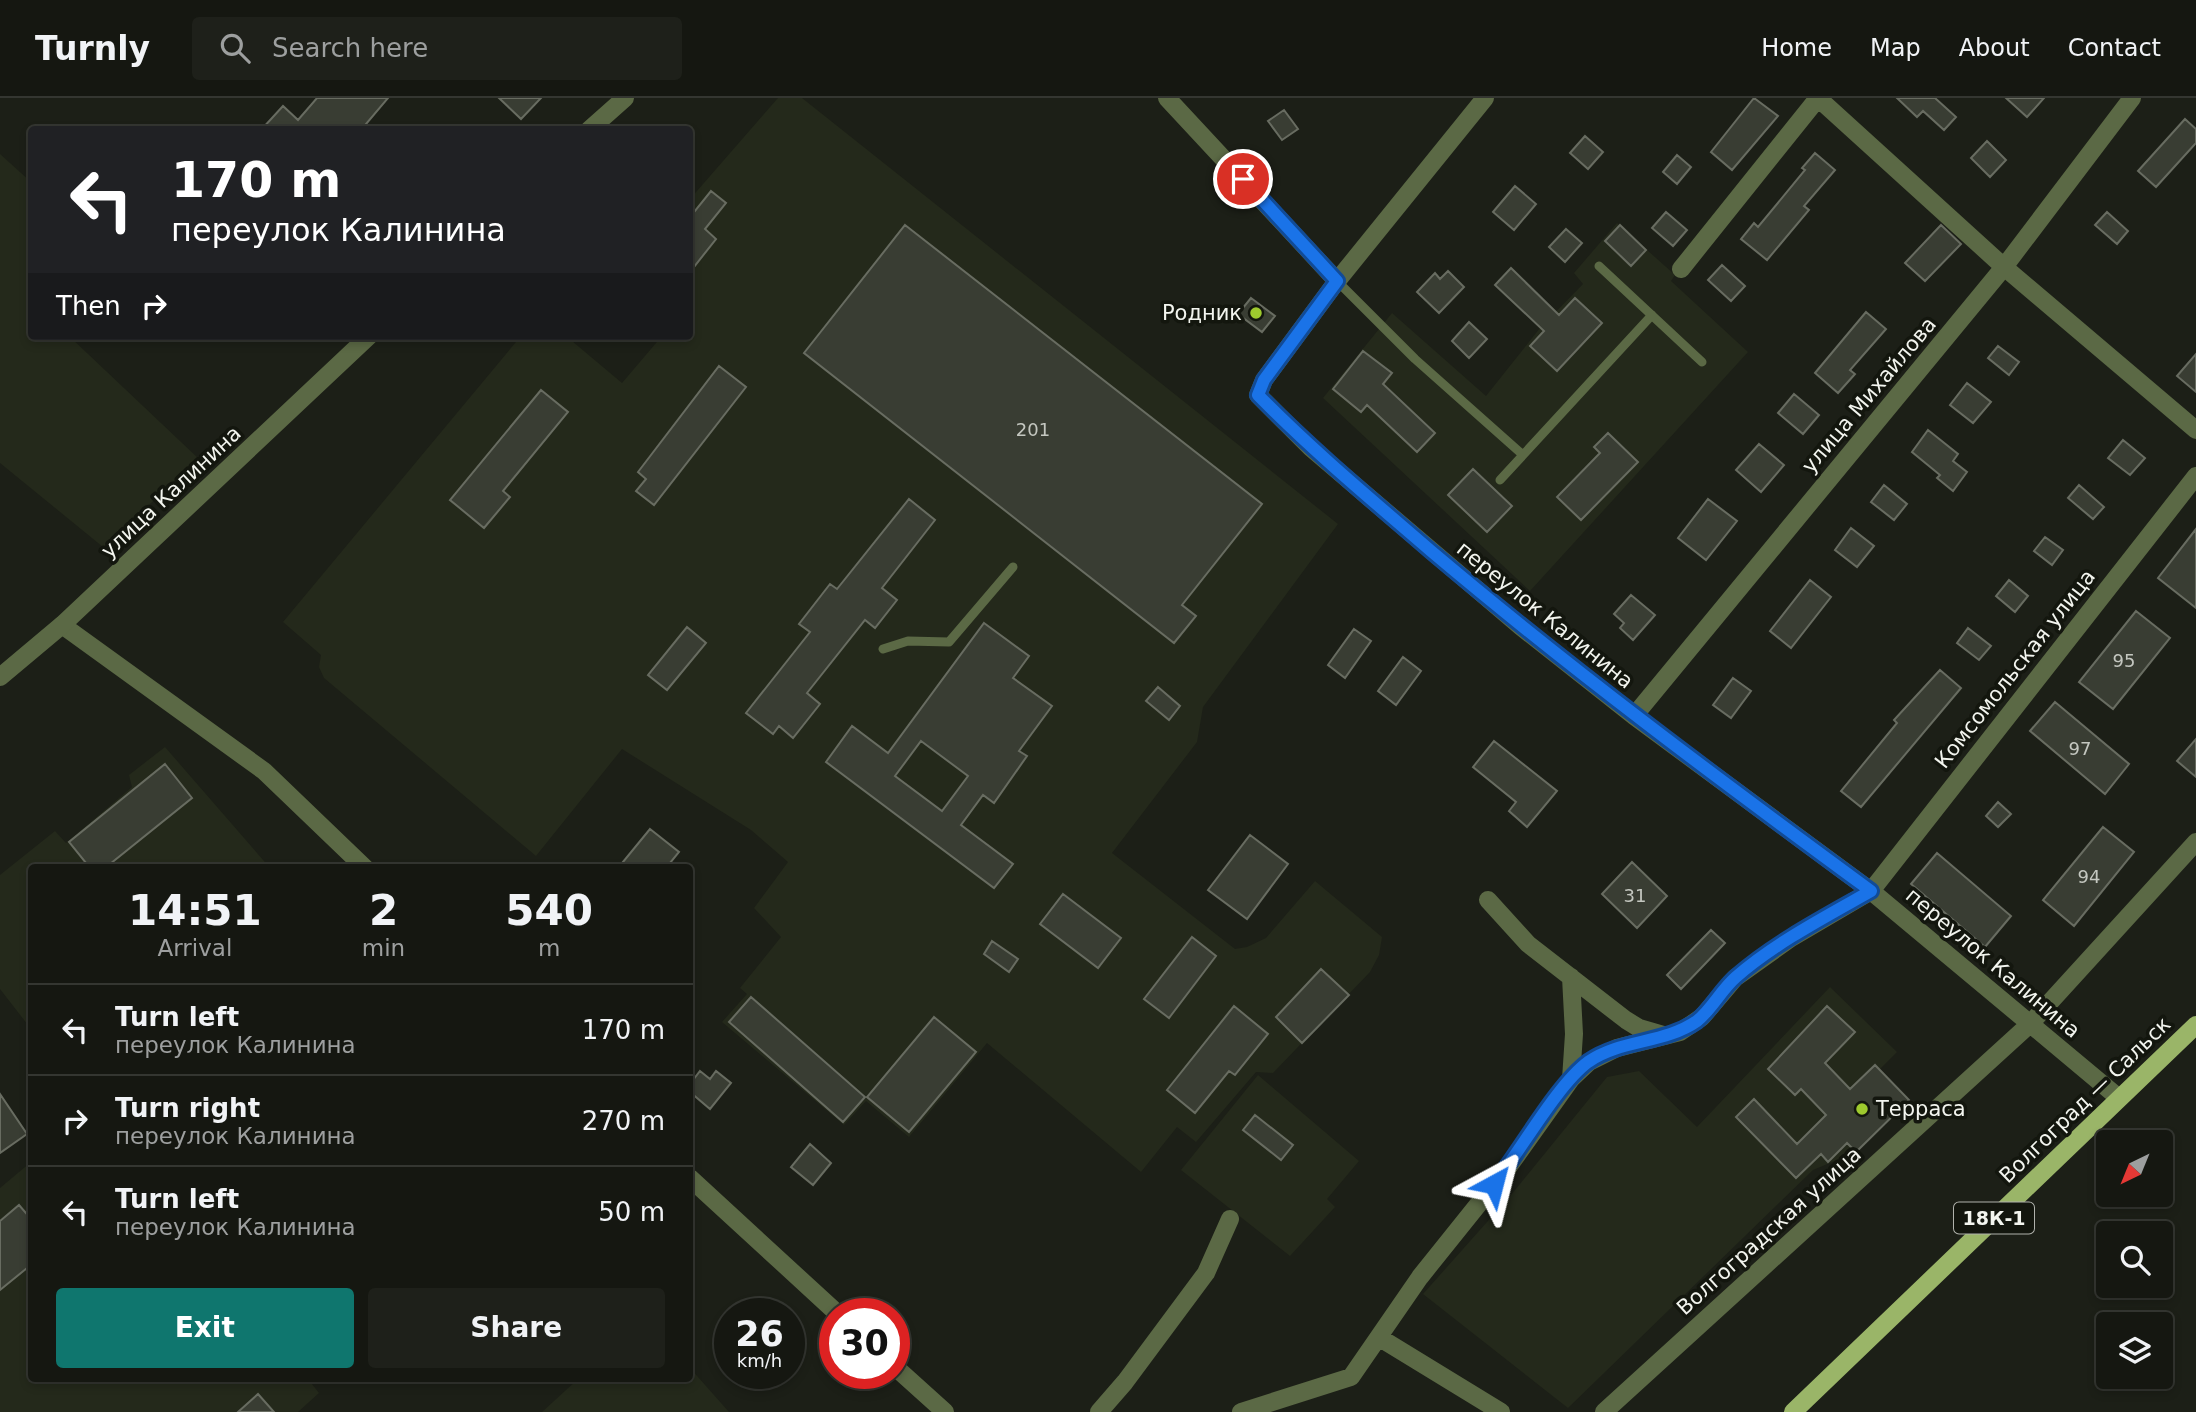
<!DOCTYPE html>
<meta charset="utf-8">
<style>
:root{--surface:#151711;--page:#1e201a;--text:#f1f3f6;--muted:#9d9f9f;--line:#343631;--accent:#0f766e}
body{margin:0;font-family:"DejaVu Sans",sans-serif;background:var(--page);color:var(--text);height:100vh;display:flex;flex-direction:column;font-size:26px;white-space:nowrap}
*{box-sizing:border-box;margin:0}
p{font-size:23px;color:var(--muted)}
.icon{flex:none;width:38px;height:38px;fill:none;stroke:currentColor;stroke-width:2;stroke-linecap:round;stroke-linejoin:round}
.map{position:relative;flex:1;overflow:hidden}
.details{position:absolute;left:28px;top:766px;width:665px;height:518px;display:flex;flex-direction:column;background:var(--surface);border-radius:7px;box-shadow:0 4px 10px #0003,0 0 0 2px var(--line)}
.details>*{flex:none}
.hud{position:absolute;left:28px;top:28px;width:665px;height:214px;border-radius:7px;box-shadow:0 4px 10px #0003,0 0 0 2px var(--line);background:#202124;color:#fff;overflow:hidden}
.needle{width:46px;rotate:223deg}
.fabs{position:absolute;left:2096px;top:1032px;display:grid;gap:14px}
.fabs a{display:grid;place-items:center;width:77px;height:77px;border-radius:7px;background:var(--surface);box-shadow:0 4px 10px #0003,0 0 0 2px var(--line);font-size:35px}
.speed{position:absolute;left:714px;top:1200px;display:flex;gap:14px;font-size:35px;font-weight:700;text-align:center}
.speed>*{display:grid;place-content:center;width:91px;height:91px;border-radius:50%;background:var(--surface);box-shadow:0 4px 10px #0003,0 0 0 2px var(--line);line-height:1}
.speed small{font-size:18px;font-weight:400}
.speed .limit{border:10px solid #d22;background:#fff;color:#111}
.pin{position:absolute;display:grid;place-items:center;width:60px;height:60px;color:#fff;margin:-30px;border:4px solid #fff;border-radius:50%;box-shadow:0 2px 7px #0007}
.me{position:absolute;width:77px;margin:-38px;rotate:38deg;stroke-linejoin:round;filter:drop-shadow(0 0 5px #0008)}
.turn{display:flex;align-items:center;gap:24px;height:147px;padding:0 28px;font-size:32px}
.turn .icon{width:91px;height:91px;stroke-width:2.5}
.turn b{display:block;font-size:49px;line-height:60px}
.then{display:flex;align-items:center;height:66px;padding:0 28px;background:#0003;gap:14px;font-size:26px}
.eta{display:flex;justify-content:space-evenly;align-items:center;height:119px;text-align:center}
.eta b{font-size:42px;font-weight:800;line-height:49px}
.button{display:flex;gap:14px;margin-top:auto;padding:14px 28px}
.button a{flex:1;height:80px;border-radius:7px;background:var(--accent);color:#fff;font-size:28px;font-weight:800;line-height:80px;text-align:center}
.button a+a{background:var(--page);color:var(--text)}
ul{padding:0;list-style:none}
li{display:flex;align-items:center;gap:21px;height:91px;padding:0 28px;border-top:2px solid var(--line)}
li div{flex:1}
li b{display:block;font-size:26px}
li em{font-style:normal}
header{display:flex;align-items:center;gap:42px;box-sizing:border-box;height:98px;padding:0 35px;background:var(--surface);border-bottom:2px solid var(--line)}
header strong{font-size:33px}
nav{display:flex;gap:38px;margin-inline-start:auto;font-size:24px}
.search{width:490px;height:63px;background:var(--page);display:flex;align-items:center;gap:18px;box-sizing:border-box;padding:0 24px;border-radius:7px;color:var(--muted);font-size:26px}
.map>svg:first-child{display:block}
.built{fill:#24291b}
.building{fill:#393d33;stroke:#686c61;stroke-width:2;fill-rule:evenodd}
.lines{fill:none;stroke-linecap:round;stroke-linejoin:round}
.service{stroke:#5b6945;stroke-width:9}
.minor{stroke:#5b6945;stroke-width:18}
.tertiary{stroke:#5b6945;stroke-width:18}
.primary{stroke:#9ab568;stroke-width:18}
.route-casing{stroke:#114b97;stroke-width:18}
.route{stroke:#1a73e8;stroke-width:12}
.poi-dot{fill:#9eca2e;stroke:#13160e;stroke-width:2.5}
.labels{text-anchor:middle;dominant-baseline:central;stroke-width:7;stroke-linejoin:round;paint-order:stroke}
.number-label{font-size:18px;fill:#c4c7c0}
.shield{fill:#13160e;stroke:#b0b2ac;stroke-width:2}
.shield-label{font-size:19px;font-weight:bold;fill:#f3f5ef}
.poi-label{font-size:21px;fill:#f3f5ef;stroke:#13160e;text-anchor:end}
.street-label{font-size:21px;fill:#f3f5ef;stroke:#13160e}
</style>
<header>
<strong>Turnly</strong>
<div class="search"><svg class="icon" aria-label="search" viewBox="0 0 24 24"><circle cx="10" cy="10" r="6"/><path d="M15 15l6 6"/></svg>Search here</div>
<nav><a>Home</a><a>Map</a><a>About</a><a>Contact</a></nav>
</header>
<div class="map">
<svg width="2196" height="1314" viewBox="0 0 2196 1314">
<rect width="100%" height="100%" fill="#1c1f17"/>
<path class="built" d="M778 0H802L1338 426 1203 609 1197 644 1112 755 1235 851 1247 849 1266 840 1315 783 1382 839 1379 857 1370 874 1273 975 1256 974 1196 1044 1177 1029 1141 1074 987 945 909 1039 866 1003 844 1027 722 924 747 896 740 890 781 839 754 810 788 764 751 732 622 651 536 758 324 580 319 569 321 557 283 524 521 238H566L622 285 662 238H690V101Z
M0 56 31 84 32 238H69L199 361 103 449 0 365Z
M1617 125 1675 177 1671 183 1748 254 1530 493 1323 300 1392 215 1486 298 1540 230 1583 186 1574 175Z
M165 649 270 770H32L31 931 0 891V777L55 733 66 745 132 689 129 677Z
M1830 889 1897 954 1879 972 1856 1054 1813 1072 1568 1310 1423 1196 1511 1097 1607 979 1639 973 1697 1029Z
M1258 977 1359 1063 1327 1101 1335 1109 1290 1158 1181 1072Z
M31 1064 32 1281H308L319 1295 298 1314H0V1090Z
M690 1270 729 1314H542L578 1281H690Z"/>
<path class="building" d="M317 0H388L361 32H261L283 8 298 22Z
M499 0H541L521 21Z
M1754 0 1778 18 1732 72 1711 54Z
M1897 0H1935L1956 19 1944 32 1923 13 1917 19Z
M2006 0H2044L2027 19Z
M1284 12 1298 31 1282 42 1268 23Z
M2185 21 2196 31V45L2156 89 2138 73Z
M1585 38 1603 54 1588 71 1570 55Z
M1987 43 2006 62 1990 79 1971 60Z
M1815 55 1835 72 1804 108 1809 112 1767 162 1741 141 1754 125 1758 129 1805 72 1802 70Z
M1677 57 1691 69 1677 86 1663 74Z
M1515 88 1536 106 1514 132 1493 114Z
M711 93 726 105 705 131 716 141 690 174V119Z
M1666 114 1687 132 1673 148 1652 130Z
M2107 114 2128 133 2117 146 2095 127Z
M905 127 1262 406 1182 507 1196 518 1174 545 804 255Z
M1620 127 1646 152 1631 168 1605 143Z
M1941 127 1961 146 1925 183 1905 165Z
M1566 131 1582 145 1565 164 1549 149Z
M1722 167 1745 188 1731 203 1708 182Z
M1511 170 1559 217 1575 200 1602 225 1557 273 1530 248 1544 233 1495 187Z
M1448 173 1464 189 1439 215 1417 194 1435 175 1440 181Z
M1251 200 1275 218 1262 234 1238 216Z
M1866 214 1886 231 1850 272 1855 276 1838 295 1815 275Z
M1469 224 1487 241 1469 260 1452 243Z
M1998 248 2019 264 2009 277 1988 260Z
M1363 253 1392 275 1383 286 1435 335 1417 354 1367 307 1361 314 1333 291Z
M2196 256V294L2177 278Z
M719 268 746 289 654 407 636 393 646 381 638 374Z
M1967 285 1991 304 1973 325 1950 307Z
M541 292 568 314 503 393 510 399 484 430 450 402Z
M1794 296 1819 317 1803 336 1778 315Z
M1928 332 1958 356 1953 363 1967 374 1953 393 1937 380 1940 377 1912 354Z
M1608 335 1638 364 1581 422 1557 399 1600 355 1594 349Z
M2123 342 2145 360 2130 377 2108 360Z
M1759 346 1784 367 1761 394 1736 372Z
M1473 371 1512 408 1487 434 1448 397Z
M1884 387 1907 406 1894 422 1871 404Z
M2079 387 2104 409 2093 421 2068 400Z
M909 401 935 422 882 490 897 502 875 530 865 522 807 595 820 606 793 640 779 628 773 636 746 615 810 534 799 526 830 486 837 491Z
M1708 401 1737 423 1706 462 1678 440Z
M1851 430 1874 448 1857 469 1835 452Z
M2196 431V510L2158 480Z
M2045 439 2063 452 2052 467 2034 453Z
M1810 482 1831 499 1791 550 1770 533Z
M2009 482 2028 498 2015 514 1996 498Z
M1631 497 1655 517 1633 542 1620 530 1624 525 1614 516Z
M2136 513 2170 540 2113 611 2079 584Z
M984 525 1029 558 1013 580 1052 608 1019 653 1027 658 994 705 983 697 961 727 1013 766 994 790 826 664 852 628 888 655ZM921 643 968 678 942 713 895 678Z
M687 529 706 545 667 592 648 577Z
M1968 530 1991 548 1979 562 1957 545Z
M1354 531 1371 543 1345 580 1328 567Z
M1403 559 1421 573 1396 607 1378 593Z
M1940 572 1961 590 1861 709 1841 693 1897 625 1894 622Z
M1733 580 1751 593 1731 620 1713 607Z
M1158 589 1180 608 1169 622 1146 603Z
M2055 604 2129 666 2105 696 2030 633Z
M2196 641V679L2177 663Z
M1494 643 1557 693 1527 729 1509 713 1516 704 1473 669Z
M165 666 192 700 105 770H90L69 744Z
M1998 704 2011 716 1998 729 1986 718Z
M2103 729 2134 754 2074 828 2043 802Z
M650 731 679 754 666 770H618Z
M1250 737 1288 766 1247 821 1208 792Z
M1937 755 2011 818 1985 849 1911 786Z
M1632 764 1667 798 1637 830 1602 796Z
M1063 796 1121 840 1098 870 1040 826Z
M1711 832 1725 845 1681 891 1667 877Z
M1192 839 1216 858 1169 920 1144 901Z
M992 843 1018 861 1009 874 984 856Z
M1321 871 1349 897 1302 945 1276 919Z
M751 899 865 999 843 1024 729 924Z
M1234 908 1268 936 1235 977 1229 973 1195 1015 1167 992Z
M1827 908 1855 934 1825 965 1850 991 1875 967 1909 1002 1856 1054 1847 1045 1828 1064 1821 1056 1796 1080 1736 1019 1754 1001 1797 1046 1826 1017 1801 991 1795 997 1768 971Z
M934 919 976 954 909 1034 867 999Z
M700 973 710 981 716 973 731 985 710 1011 690 994V986Z
M0 996 27 1036 0 1055Z
M1255 1017 1293 1047 1281 1062 1243 1032Z
M810 1046 831 1065 813 1087 791 1069Z
M19 1107 32 1122V1166L0 1192V1123Z
M258 1296 274 1314H238Z"/>
<g class="lines">
<path class="service" d="M1599 168 1702 264
M1337 183 1415 261 1523 357
M1500 382 1652 217
M883 551 908 543 949 544 1013 469"/>
<path class="minor" d="M1167 0 1337 183 1264 282 1258 297 1311 350 1520 528 1634 618 1871 793 2119 1000
M1818 0 2004 169 2196 332
M1681 171 1818 0
M1337 183 1485 0
M62 527 264 673 365 770
M1634 618 2004 169 2132 0
M1488 802 1528 846 1626 922 1639 930 1663 937
M1571 981 1574 936 1571 879
M690 1080 838 1216
M1380 1240 1501 1314
M894 1268 945 1314
M1099 1314 1125 1284 1206 1175 1230 1121
M1241 1314 1351 1279 1420 1179 1509 1068 1571 981 1589 964 1617 950 1680 934 1702 919 1735 880 1791 840 1871 793 2196 378
M1604 1314 2030 926 2196 744"/>
<path class="tertiary" d="M589 32 625 0
M0 579 62 527 369 238"/>
<path class="primary" d="M1793 1314 2196 927"/>
</g>
<g class="lines">
<defs>
<path id="route" d="M1243 81 1337 183 1264 282 1258 297C1313 353 1372 402 1431 453 1573 573 1721 683 1871 793 1825 819 1775 845 1736 879 1721 892 1712 911 1697 923 1664 946 1621 941 1588 964 1557 987 1520 1054 1494 1086"/>
</defs>
<use href="#route" class="route-casing"/>
<use href="#route" class="route"/>
</g>
<g class="poi-dot">
<circle cx="1256" cy="215" r="7"/>
<circle cx="1862" cy="1011" r="7"/>
</g>
<g class="labels">
<g class="number-label">
<text x="1033" y="331">201</text>
<text x="2124" y="562">95</text>
<text x="2080" y="650">97</text>
<text x="2089" y="778">94</text>
<text x="1635" y="797">31</text>
</g>
<rect class="shield" x="1954" y="1104.5" width="80" height="31" rx="5"/>
<g class="shield-label">
<text x="1994" y="1120">18К-1</text>
</g>
<g class="poi-label">
<text x="1242" y="215">Родник</text>
<text x="1876" y="1011" text-anchor="start">Терраса</text>
</g>
<g class="street-label">
<text transform="translate(1869 297) rotate(-50)">улица Михайлова</text>
<text transform="translate(171 394) rotate(-43)">улица Калинина</text>
<text transform="translate(1545 517) rotate(39)">переулок Калинина</text>
<text transform="translate(2015 571) rotate(-52)">Комсомольская улица</text>
<text transform="translate(1993 865) rotate(40)">переулок Калинина</text>
<text transform="translate(2085 1002) rotate(-44)">Волгоград — Сальск</text>
<text transform="translate(1769 1133) rotate(-42)">Волгоградская улица</text>
</g>
</g>
</svg>
<div class="fabs">
<a><svg class="needle" viewBox="-14 -14 28 28"><path d="M0-13l5 13h-10z" fill="#e53935"/><path d="M0 13l5-13h-10z" fill="#9d9f9f"/></svg></a>
<a><svg class="icon" aria-label="search" viewBox="0 0 24 24"><circle cx="10" cy="10" r="6"/><path d="M15 15l6 6"/></svg></a>
<a><svg class="icon" aria-label="layers" viewBox="0 0 24 24"><path d="M12 4l9 5-9 5-9-5zM3 14l9 5 9-5"/></svg></a>
</div>
<div class="speed"><div>26<small>km/h</small></div><div class="limit">30</div></div>
<div class="pin" style="left:1243px;top:81px;background:#d93025"><svg class="icon" aria-label="arrive" viewBox="0 0 24 24"><path d="M6 21V4h12l-3 4 3 4H6"/></svg></div>
<svg class="me" style="left:1494px;top:1086px" viewBox="-20 -20 40 40"><path d="M0-17L14 15 0 8-14 15z" fill="#1a73e8" stroke="#fff" stroke-width="4"/></svg>
<div class="hud">
<div class="turn"><svg class="icon" aria-label="left" viewBox="0 0 24 24"><path d="M17 20v-9H6M10 6l-5 5 5 5"/></svg><div><b>170 m</b>переулок Калинина</div></div>
<div class="then">Then<svg class="icon" aria-label="right" viewBox="0 0 24 24"><path d="M7 20v-9h11M14 6l5 5-5 5"/></svg></div>
</div>
<section class="details">
<div class="eta">
<div><b>14:51</b><p>Arrival</p></div>
<div><b>2</b><p>min</p></div>
<div><b>540</b><p>m</p></div>
</div>
<ul>
<li><svg class="icon" aria-label="left" viewBox="0 0 24 24"><path d="M17 20v-9H6M10 6l-5 5 5 5"/></svg><div><b>Turn left</b><p>переулок Калинина</p></div><em>170 m</em></li>
<li><svg class="icon" aria-label="right" viewBox="0 0 24 24"><path d="M7 20v-9h11M14 6l5 5-5 5"/></svg><div><b>Turn right</b><p>переулок Калинина</p></div><em>270 m</em></li>
<li><svg class="icon" aria-label="left" viewBox="0 0 24 24"><path d="M17 20v-9H6M10 6l-5 5 5 5"/></svg><div><b>Turn left</b><p>переулок Калинина</p></div><em>50 m</em></li>
</ul>
<div class="button"><a>Exit</a><a>Share</a></div>
</section>
</div>
